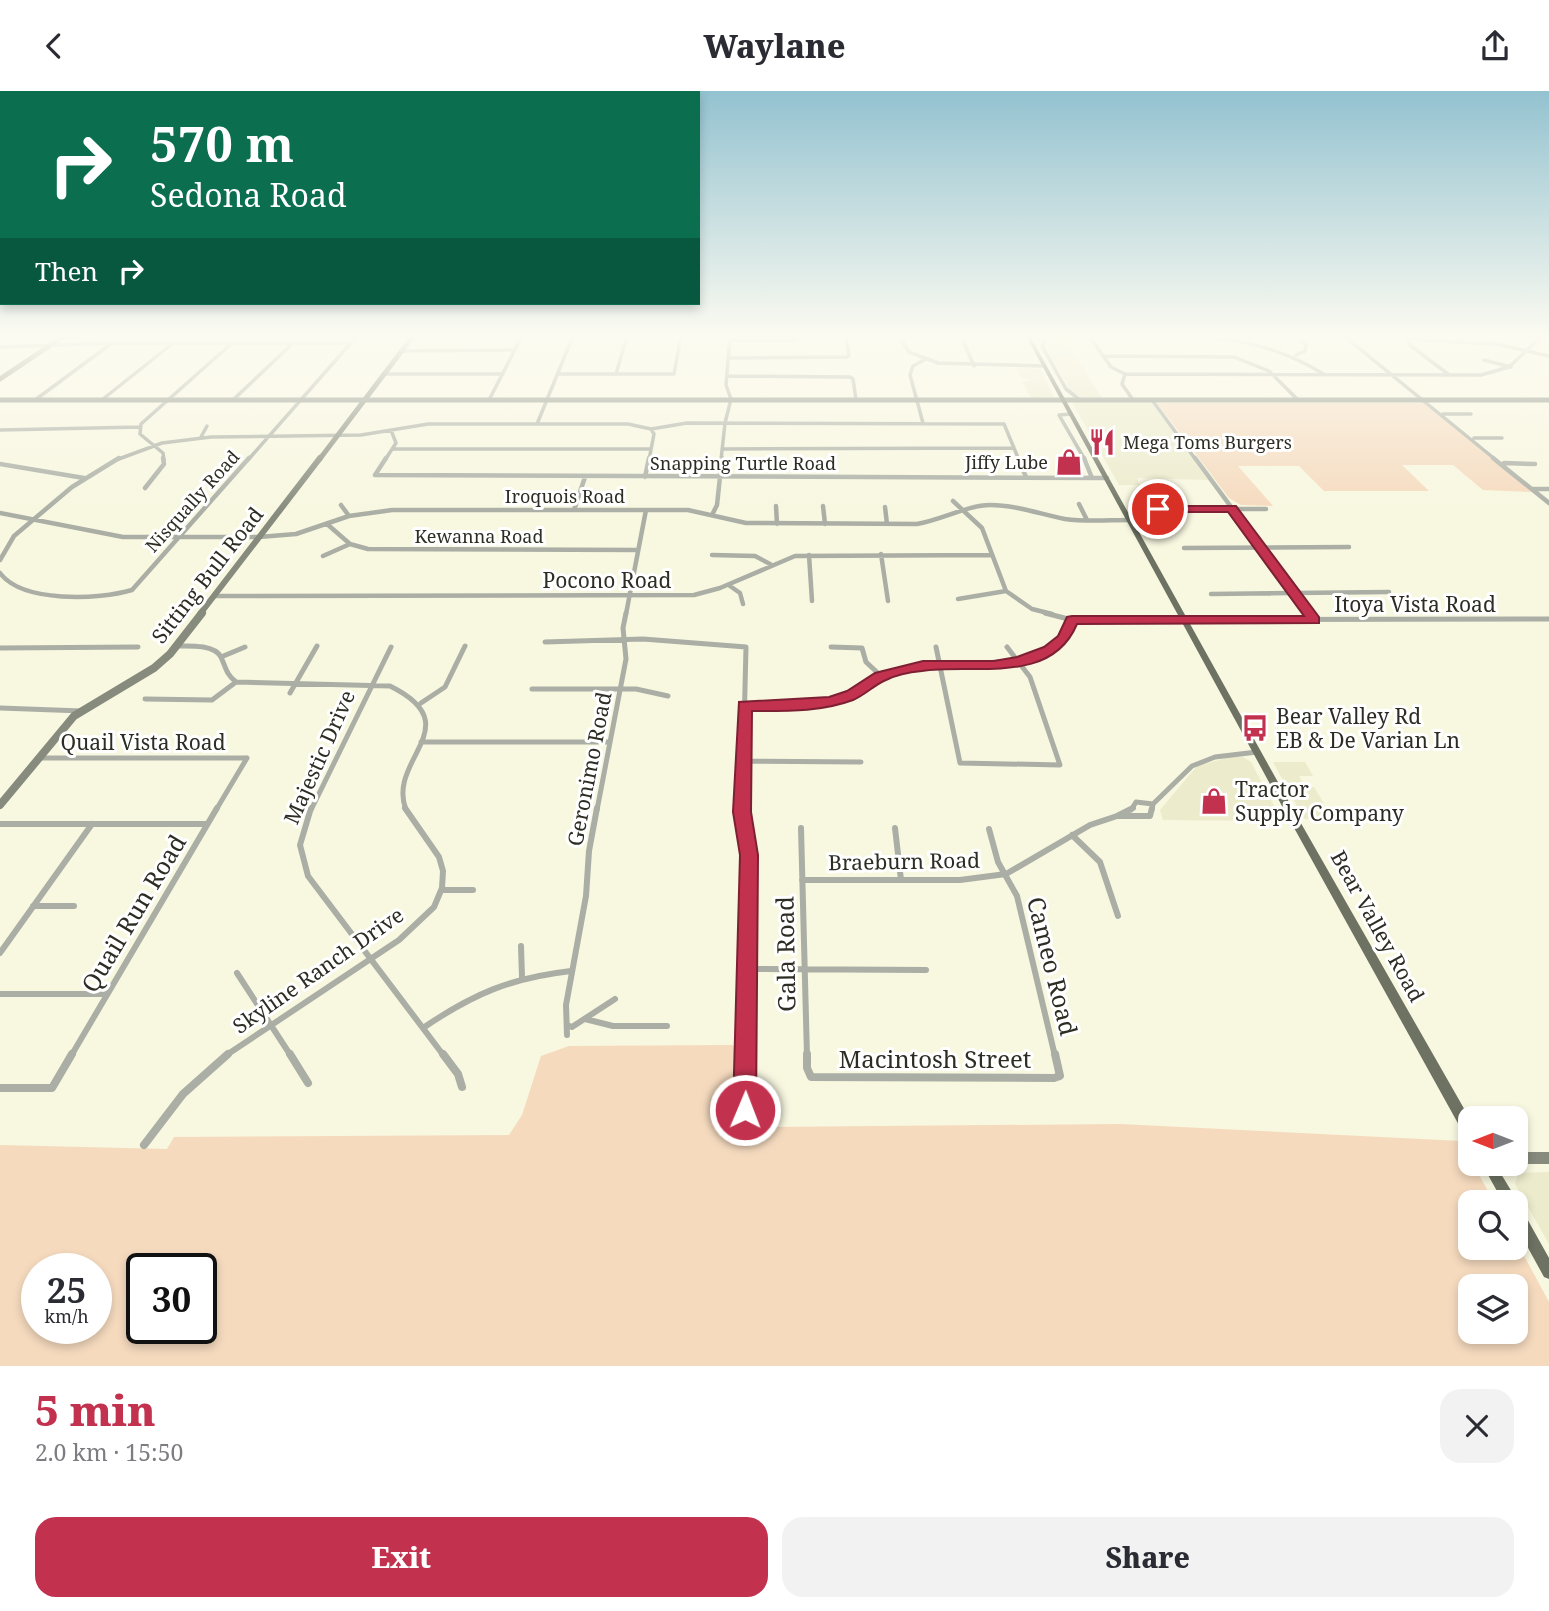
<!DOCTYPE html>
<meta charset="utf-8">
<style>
:root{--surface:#fff;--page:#f2f2f3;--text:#2b2b33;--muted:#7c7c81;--accent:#c2324f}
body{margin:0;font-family:"Noto Serif",serif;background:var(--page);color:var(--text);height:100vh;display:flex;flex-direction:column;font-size:26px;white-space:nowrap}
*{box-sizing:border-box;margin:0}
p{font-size:23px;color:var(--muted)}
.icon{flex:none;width:38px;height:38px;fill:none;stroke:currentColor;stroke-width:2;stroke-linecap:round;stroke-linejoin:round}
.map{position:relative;height:1275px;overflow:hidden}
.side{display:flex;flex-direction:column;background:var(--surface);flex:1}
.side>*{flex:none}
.banner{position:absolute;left:0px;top:0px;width:700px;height:214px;box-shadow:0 4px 10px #0003;background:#0b6e4f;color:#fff;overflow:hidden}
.needle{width:46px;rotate:270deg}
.buttons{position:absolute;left:1458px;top:1015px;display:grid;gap:14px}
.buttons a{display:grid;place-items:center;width:70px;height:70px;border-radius:14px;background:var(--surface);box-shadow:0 4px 10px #0003;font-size:35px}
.speed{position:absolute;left:21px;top:1162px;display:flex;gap:14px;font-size:35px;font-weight:700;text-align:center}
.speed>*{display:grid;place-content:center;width:91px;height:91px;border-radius:50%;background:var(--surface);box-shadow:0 4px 10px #0003;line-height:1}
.speed small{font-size:18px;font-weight:400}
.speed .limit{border:4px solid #111;border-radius:10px;background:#fff;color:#111}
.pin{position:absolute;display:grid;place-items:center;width:60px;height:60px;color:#fff;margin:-30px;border:4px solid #fff;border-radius:50%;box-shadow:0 2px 7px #0007}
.me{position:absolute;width:77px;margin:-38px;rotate:1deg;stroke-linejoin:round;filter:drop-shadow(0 0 5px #0008)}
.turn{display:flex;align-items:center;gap:24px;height:147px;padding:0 35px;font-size:32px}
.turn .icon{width:91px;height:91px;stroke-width:2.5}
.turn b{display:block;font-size:49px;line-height:60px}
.then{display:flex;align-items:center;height:66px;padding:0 35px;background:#0003;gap:14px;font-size:26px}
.round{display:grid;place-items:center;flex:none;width:74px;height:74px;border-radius:21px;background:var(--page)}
.summary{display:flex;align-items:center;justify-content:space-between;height:119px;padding:0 35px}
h1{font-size:42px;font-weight:800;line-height:52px;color:var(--accent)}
.button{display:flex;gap:14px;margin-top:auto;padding:14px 35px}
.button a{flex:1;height:80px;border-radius:21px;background:var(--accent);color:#fff;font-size:28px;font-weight:800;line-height:80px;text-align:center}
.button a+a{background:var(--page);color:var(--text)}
header{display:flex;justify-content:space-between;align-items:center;height:91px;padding:0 35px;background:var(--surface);font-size:32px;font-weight:800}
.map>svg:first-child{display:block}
.built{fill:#ecebcc}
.green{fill:#f5dabe;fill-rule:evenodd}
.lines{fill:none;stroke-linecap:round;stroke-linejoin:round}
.street-far4{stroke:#aaaea4;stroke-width:3.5}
.street-far3{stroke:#aaaea4;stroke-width:4.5}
.street-far2{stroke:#aaaea4;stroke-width:5}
.street-far1{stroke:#aaaea4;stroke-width:6}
.street{stroke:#aaaea4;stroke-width:8}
.secondary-far3{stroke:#868b7d;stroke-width:5}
.secondary-far2{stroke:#868b7d;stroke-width:6}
.secondary-far1{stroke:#868b7d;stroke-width:8}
.secondary{stroke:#868b7d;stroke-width:12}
.primary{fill:#6d7262;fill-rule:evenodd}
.route{fill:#c2324f;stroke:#7e2033;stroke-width:2}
.labels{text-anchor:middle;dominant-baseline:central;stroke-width:6;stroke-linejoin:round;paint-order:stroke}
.far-poi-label{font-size:18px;fill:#2d2d24;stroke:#fff;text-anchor:start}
.far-street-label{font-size:18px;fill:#2d2d24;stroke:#fff}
.street-label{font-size:21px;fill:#2d2d24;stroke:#fff}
.poi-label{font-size:21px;fill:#2d2d24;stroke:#fff;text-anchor:start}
.near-street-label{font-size:24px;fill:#2d2d24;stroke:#fff}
</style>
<header><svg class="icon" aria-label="back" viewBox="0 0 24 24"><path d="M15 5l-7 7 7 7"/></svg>Waylane<svg class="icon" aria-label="share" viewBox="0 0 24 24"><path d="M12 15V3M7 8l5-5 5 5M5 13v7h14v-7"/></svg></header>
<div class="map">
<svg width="1549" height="1275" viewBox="0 0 1549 1275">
<rect width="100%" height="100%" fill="#f8f7e0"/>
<path class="built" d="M1046 246 1064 247 1102 307H1083L1070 299 1045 256Z
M1016 277 1040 278 1054 306 1031 307 1022 290 1034 289 1021 287Z
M1076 311H1151L1208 389 1137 387 1140 394H1119L1073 313Z
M1230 666H1243L1251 671 1282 730 1163 729 1160 719 1197 675Z
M1273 671H1305L1313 685H1299L1305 696H1314L1333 728H1304Z
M1549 1081V1153L1515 1093 1518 1082Z"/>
<path class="green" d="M1157 312H1425L1532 401 1483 399 1453 374H1402L1429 400H1324L1299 375H1238L1273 415 1241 414 1229 407Z
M733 954 768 1036 1120 1033 1461 1050 1470 1067V1073H1473L1494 1111H1470V1157H1516V1150L1549 1211V1275H0V1054L167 1058 174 1046 509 1044 522 1024 541 965 569 955ZM37 1178H96V1237H37ZM142 1178H201V1237H142ZM1470 1195H1516V1241H1470Z"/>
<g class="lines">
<path class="street-far4" d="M1165 244C1224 245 1275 252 1325 284
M899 245 909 261 938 272 1045 275
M961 245 974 275
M1043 245 1045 249 1042 255 1066 298 1080 309
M1089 245 1111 276 1125 283 1122 293 1133 309
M1296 245 1306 254 1305 260 1296 264
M1344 245 1496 369
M1403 245 1424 249 1496 253 1549 265
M1029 246 1100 244
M1410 247 1408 250 1411 255 1448 283
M729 249H796
M0 256 112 252H350
M401 260 514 259
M1103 265 1234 266 1269 280 1298 309
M728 267 846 266 849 265 846 245
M1484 269 1511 276
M384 283H503
M558 283H674L681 245
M616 283 627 245
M1125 283 1481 284 1509 276 1542 245
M727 285 850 286 853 288 856 309
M103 308 172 253
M234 308 292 253
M35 309 112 252
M489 309 522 245
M1152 309 1196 369
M1071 323 1059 324 1085 369
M1443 323H1471
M923 332 910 284 913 275 924 269
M537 333 573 245
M0 339 140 336
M201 346 207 335
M1474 347H1502
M392 358H651
M723 358 1014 357
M116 369 162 352 211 346 361 344 428 333H628L651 338 687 332 1004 333 1019 369
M164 369 163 362 140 343 141 333 232 252
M248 369 357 245
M385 369 396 352 391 339
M649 369 654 343 651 338
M721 369 725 332 731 308 726 294 730 245"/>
<path class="street-far3" d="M386 367 375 384 1107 387
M1018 367 1026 386
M1084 367 1092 387
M1195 367 1310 523
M1493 367 1549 412
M1504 372 1535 373
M0 373 84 387
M645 386 649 367
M145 397 164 373 163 367
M1532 398H1549
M953 410 982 437 1006 500 1032 518 1052 523
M1079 413 1087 429
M341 414 349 425
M776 415 777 433
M823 415 825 433
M885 416 887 433
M1158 418H1266
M574 419 585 386
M0 422 123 446H259L296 443 349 425 392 419H688L746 432 917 433C941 429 968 414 990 414 1016 414 1040 423 1065 428 1086 431 1109 429 1130 429
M713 422 717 414 722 367
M327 433 350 453 368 458 638 459
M1184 457 1349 456
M881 463 888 510
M712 464 755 465 770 473
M809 464 812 510
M323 465 350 453
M0 469 14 445 72 396 119 367
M0 482C22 512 99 509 132 499L249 367
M730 495 740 502 743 513
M1211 503 1389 501
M214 505 694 504 720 497 795 465 992 464
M958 508 1006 500
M626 523 646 419"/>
<path class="street-far2" d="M1045 522 1072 529 1549 528
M1309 522 1314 529
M545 551 643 548 746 556 742 719
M176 555C188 555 214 553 221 566 226 577 226 583 236 591L390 595C471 635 386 668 406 719
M831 556 862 557 866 571 881 585
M936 556 960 672 1060 674 1030 586 1007 556
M0 557 138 556
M221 566 245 556
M532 598H636L668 605
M290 602 317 555
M145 608 212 609 236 591
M421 612 445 596 465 555
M745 615 825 612 851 604 903 578 1025 569 1046 562 1063 549 1072 529
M0 617 82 620
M421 651H610
M39 667H247
M744 670 861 671
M1153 713 1192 675 1215 666 1257 661
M216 719 247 667
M311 719 391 556
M597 719 626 568 623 537 626 522
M1131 719 1136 711 1153 713 1152 719"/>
<path class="street-far1" d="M311 717 300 754 308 785 444 965
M742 717 749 764 746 965
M1133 717 1117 725H1150L1152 717
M0 733H207
M801 737 807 965
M895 737 901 789
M989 738 998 771 1017 805 1055 965
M1072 744 1100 771 1118 825
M802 789H960L1006 783 1090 734 1117 725
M442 799H473
M33 815H74
M521 855 522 886
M0 862 92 733
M747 878 926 879
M237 882 291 965
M0 903H107
M585 928 613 935H667
M567 934 572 936 615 908
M423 937C473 903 510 887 571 880
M567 944 566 914 586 805 589 760 597 717
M71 965 217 717
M225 965 399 849 434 816 442 797 443 780 439 766 405 717"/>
<path class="street" d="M290 963 308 992
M443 963 458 983 462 996
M807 963V977L811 986 1054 987 1060 985 1055 963
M0 997H52L72 963
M745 1019 746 963
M144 1054 183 1003 228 963"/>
<path class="secondary-far3" d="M0 288 64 245
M0 309H1549
M319 369 413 245"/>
<path class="secondary-far2" d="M200 523 320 367"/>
<path class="secondary-far1" d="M0 714 74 625 154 577 170 563 202 522"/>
<path class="secondary" d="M1516 1067H1549"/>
<path class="primary" d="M1026 245H1030L1294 720 1470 1028V1046L1465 1045 1288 726Z
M1482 1073H1495L1515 1106 1517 1111 1516 1114V1111H1503Z
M1516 1115 1521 1117 1549 1167V1188L1544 1186 1516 1135Z"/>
</g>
<linearGradient id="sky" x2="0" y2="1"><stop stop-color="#93c2d0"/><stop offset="0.58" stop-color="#fcfbf1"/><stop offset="1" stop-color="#fcfbf1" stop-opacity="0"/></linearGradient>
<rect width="1549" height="423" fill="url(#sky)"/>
<path class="route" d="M1158 415H1236L1319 526V532L1077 533C1051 595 974 572 922 580 911 581 896 584 886 589 874 594 865 604 853 609 821 621 787 620 752 620L751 721 758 764 756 1019 753 1027 745 1031 737 1027 733 1019 740 764 733 721 739 611 829 606 847 600 875 582 923 570H994L1017 566 1044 556 1058 545 1067 526 1072 525H1304L1228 421H1154V416Z"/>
<defs>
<symbol id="restaurant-bare" viewBox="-9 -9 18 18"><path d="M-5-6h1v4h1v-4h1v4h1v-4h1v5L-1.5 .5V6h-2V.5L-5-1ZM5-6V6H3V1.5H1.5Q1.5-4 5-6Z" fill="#c2324f" stroke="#fff" stroke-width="2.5" paint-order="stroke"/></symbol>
<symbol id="shop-bare" viewBox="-9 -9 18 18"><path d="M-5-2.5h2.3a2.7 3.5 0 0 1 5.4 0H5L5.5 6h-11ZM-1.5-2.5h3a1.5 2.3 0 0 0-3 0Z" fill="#c2324f" stroke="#fff" stroke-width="2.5" paint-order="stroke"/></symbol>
<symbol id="bus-bare" viewBox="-9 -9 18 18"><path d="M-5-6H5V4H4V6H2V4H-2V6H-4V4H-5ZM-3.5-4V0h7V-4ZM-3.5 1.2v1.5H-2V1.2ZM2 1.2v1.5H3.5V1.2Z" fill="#c2324f" stroke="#fff" stroke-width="2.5" paint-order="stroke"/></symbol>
</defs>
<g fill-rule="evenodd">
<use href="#restaurant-bare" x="1083" y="332" width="38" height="38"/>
<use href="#shop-bare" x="1050" y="352" width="38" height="38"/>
<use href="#bus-bare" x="1236" y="618" width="38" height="38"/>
<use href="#shop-bare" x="1195" y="691" width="38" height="38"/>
</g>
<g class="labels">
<g class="far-poi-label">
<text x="1123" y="351">Mega Toms Burgers</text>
<text x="1048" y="371" text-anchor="end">Jiffy Lube</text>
</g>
<g class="far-street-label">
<text x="743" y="372">Snapping Turtle Road</text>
<text x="565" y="405">Iroquois Road</text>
<text transform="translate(192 410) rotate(-48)">Nisqually Road</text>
<text x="479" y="445">Kewanna Road</text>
</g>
<g class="street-label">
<text transform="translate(207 484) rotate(-52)">Sitting Bull Road</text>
<text x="607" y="489">Pocono Road</text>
<text x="1415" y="513">Itoya Vista Road</text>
<text x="143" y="651">Quail Vista Road</text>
<text transform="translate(319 666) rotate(-66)">Majestic Drive</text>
<text transform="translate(589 678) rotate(-79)">Geronimo Road</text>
<text transform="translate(904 770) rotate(-1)">Braeburn Road</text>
<text transform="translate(1378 835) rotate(61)">Bear Valley Road</text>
<text transform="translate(318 879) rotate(-35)">Skyline Ranch Drive</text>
</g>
<g class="poi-label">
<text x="1276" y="625">Bear Valley Rd<tspan x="1276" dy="24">EB &amp; De Varian Ln</tspan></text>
<text x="1235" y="698">Tractor<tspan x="1235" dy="24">Supply Company</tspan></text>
</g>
<g class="near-street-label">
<text transform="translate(133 822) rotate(-59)">Quail Run Road</text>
<text transform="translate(785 863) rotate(-91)">Gala Road</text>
<text transform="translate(1053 875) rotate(76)">Cameo Road</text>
<text x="935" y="967">Macintosh Street</text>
</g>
</g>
</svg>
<div class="buttons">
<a><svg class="needle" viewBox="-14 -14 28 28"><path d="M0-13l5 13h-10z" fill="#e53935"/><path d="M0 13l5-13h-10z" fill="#7c7c81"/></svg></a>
<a><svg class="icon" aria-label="search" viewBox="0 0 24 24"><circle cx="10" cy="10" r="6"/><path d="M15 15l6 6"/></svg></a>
<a><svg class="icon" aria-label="layers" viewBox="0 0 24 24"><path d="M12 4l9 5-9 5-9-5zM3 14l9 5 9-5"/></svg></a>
</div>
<div class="speed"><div>25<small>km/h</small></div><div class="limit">30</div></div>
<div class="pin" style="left:1158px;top:418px;background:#d93025"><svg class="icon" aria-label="arrive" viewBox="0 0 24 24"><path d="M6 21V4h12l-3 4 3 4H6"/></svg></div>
<svg class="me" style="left:745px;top:1019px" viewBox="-20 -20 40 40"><circle r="17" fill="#c2324f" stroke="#fff" stroke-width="3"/><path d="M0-11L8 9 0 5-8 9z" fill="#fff"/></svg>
<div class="banner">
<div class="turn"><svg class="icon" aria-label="right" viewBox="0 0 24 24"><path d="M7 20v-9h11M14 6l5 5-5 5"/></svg><div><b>570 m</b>Sedona Road</div></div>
<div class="then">Then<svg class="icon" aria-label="right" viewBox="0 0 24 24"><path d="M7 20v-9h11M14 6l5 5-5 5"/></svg></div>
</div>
</div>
<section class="side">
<div class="summary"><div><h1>5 min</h1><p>2.0 km · 15:50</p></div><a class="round"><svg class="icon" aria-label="close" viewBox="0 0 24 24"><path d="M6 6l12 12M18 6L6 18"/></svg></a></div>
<div class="button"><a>Exit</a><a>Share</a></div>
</section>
